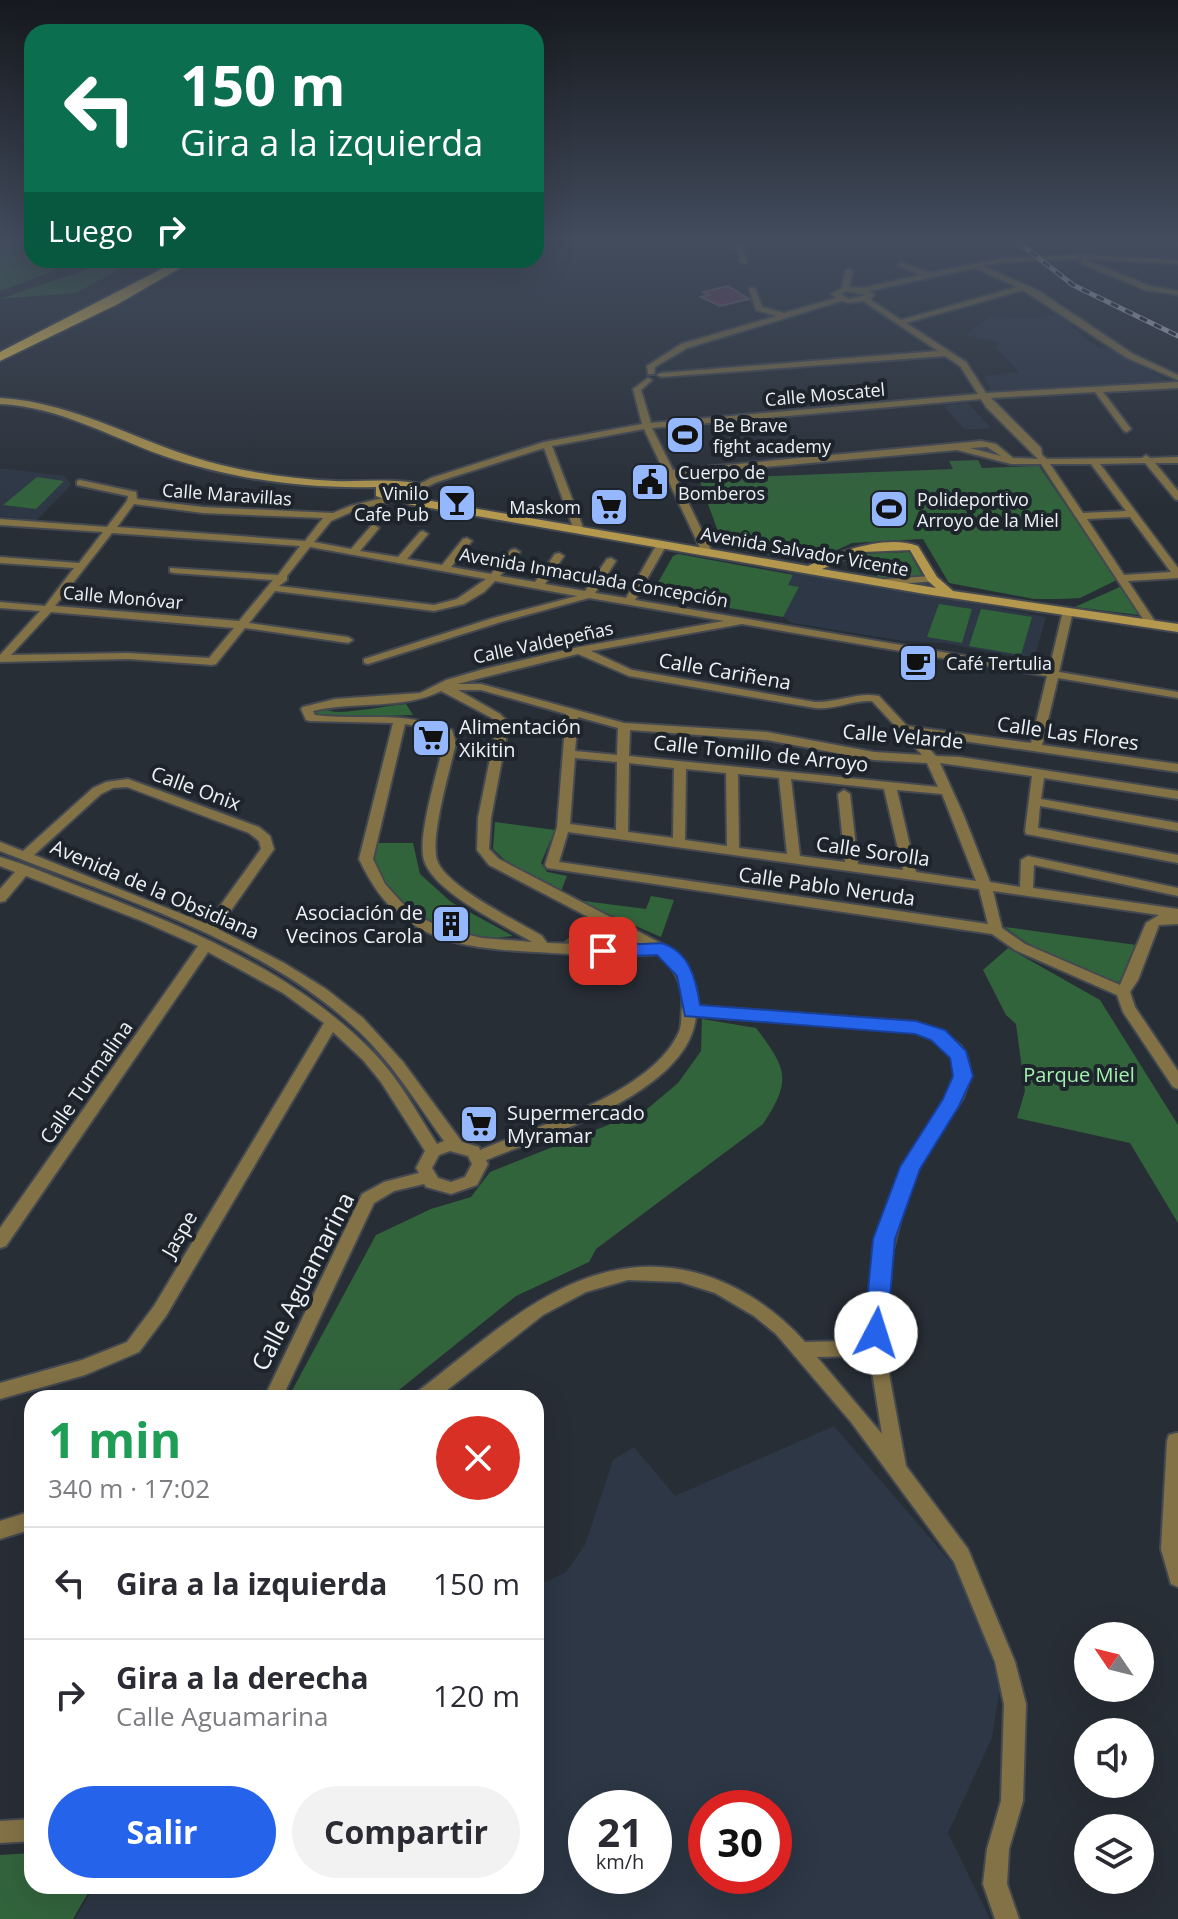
<!DOCTYPE html>
<html lang="es">
<meta charset="utf-8">
<style>
:root{--surface:#fff;--page:#f2f2f3;--text:#2b2b33;--muted:#7c7c81;--line:#e1e1e2;--accent:#2563eb}
body{margin:0;font-family:"Open Sans",sans-serif;background:var(--page);color:var(--text);height:100vh;display:flex;flex-direction:column;font-size:30px;white-space:nowrap}
*{box-sizing:border-box;margin:0}
p{font-size:26px;color:var(--muted)}
.icon{flex:none;width:44px;height:44px;fill:none;stroke:currentColor;stroke-width:2;stroke-linecap:round;stroke-linejoin:round}
.map{position:relative;flex:1;overflow:hidden}
.drawer{position:absolute;left:24px;top:1390px;width:520px;height:504px;display:flex;flex-direction:column;background:var(--surface);border-radius:24px;box-shadow:0 8px 32px #0002}
.drawer>*{flex:none}
.banner{position:absolute;left:24px;top:24px;width:520px;height:244px;border-radius:24px;box-shadow:0 8px 32px #0002;background:#0b6e4f;color:#fff;overflow:hidden}
.needle{width:52px;rotate:305deg}
.controls{position:absolute;left:1074px;top:1622px;display:grid;gap:16px}
.controls a{display:grid;place-items:center;width:80px;height:80px;border-radius:50%;background:var(--surface);box-shadow:0 8px 32px #0002;font-size:40px}
.speed{position:absolute;left:568px;top:1790px;display:flex;gap:16px;font-size:40px;font-weight:700;text-align:center}
.speed>*{display:grid;place-content:center;width:104px;height:104px;border-radius:50%;background:var(--surface);box-shadow:0 8px 32px #0002;line-height:1}
.speed small{font-size:20px;font-weight:400}
.speed .limit{border:12px solid #d22;background:#fff;color:#111}
.pin{position:absolute;display:grid;place-items:center;width:68px;height:68px;color:#fff;margin:-34px;border-radius:16px;box-shadow:0 4px 12px #0006}
.me{position:absolute;width:88px;margin:-44px;rotate:5deg;stroke-linejoin:round;filter:drop-shadow(0 0 6px #0008)}
.turn{display:flex;align-items:center;gap:28px;height:168px;padding:0 24px;font-size:36px}
.turn .icon{width:104px;height:104px;stroke-width:2.5}
.turn b{display:block;font-size:56px;line-height:68px}
.then{display:flex;align-items:center;height:76px;padding:0 24px;background:#0003;gap:16px;font-size:30px}
.round{display:grid;place-items:center;flex:none;width:84px;height:84px;border-radius:42px;background:var(--page)}
.summary{display:flex;align-items:center;justify-content:space-between;height:136px;padding:0 24px}
h1{font-size:48px;font-weight:700;line-height:60px;color:#1e9e55}
.primary-button{display:flex;gap:16px;margin-top:auto;padding:16px 24px}
.primary-button a{flex:1;height:92px;border-radius:48px;background:var(--accent);color:#fff;font-size:32px;font-weight:700;line-height:92px;text-align:center}
.primary-button a+a{background:var(--page);color:var(--text)}
ul{padding:0;list-style:none}
li{display:flex;align-items:center;gap:24px;height:112px;padding:0 24px;border-top:2px solid var(--line)}
li div{flex:1}
li b{display:block;font-size:30px}
li em{font-style:normal}
.map>svg:first-child{display:block}
.built{fill:#2d3745;fill-rule:evenodd}
.green{fill:#32643c}
.building{fill:#753f5f;stroke:#73676d;stroke-width:2}
.lines{fill:none;stroke-linecap:round;stroke-linejoin:round}
.street-casing{stroke:#444951;stroke-width:4}
.secondary-casing{stroke:#444951;stroke-width:4}
.highway-casing{stroke:#444951;stroke-width:4}
.street{fill:#837245;fill-rule:evenodd}
.secondary{fill:#b3984d;fill-rule:evenodd}
.highway{fill:#fbd054;fill-rule:evenodd}
.rail-casing{stroke:#d4d8de;stroke-width:5}
.rail{stroke:#1e242c;stroke-width:3;stroke-dasharray:8;stroke-linecap:butt}
.route{fill:#2563eb;stroke:#184099;stroke-width:2}
.labels{text-anchor:middle;dominant-baseline:central;stroke-width:8;stroke-linejoin:round;paint-order:stroke}
.far-street-label{font-size:18px;fill:#eef2f8;stroke:#1e242c}
.far-poi-label{font-size:18px;fill:#eef2f8;stroke:#1e242c;text-anchor:start}
.street-label{font-size:20px;fill:#eef2f8;stroke:#1e242c}
.poi-label{font-size:20px;fill:#eef2f8;stroke:#1e242c;text-anchor:start}
.park-label{font-size:20px;fill:#a3f0af;stroke:#1e242c}
.near-street-label{font-size:24px;fill:#eef2f8;stroke:#1e242c}
</style>
<div class="map">
<svg width="1178" height="1919" viewBox="0 0 1178 1919">
<rect width="100%" height="100%" fill="#282e36"/>
<path class="built" d="M991 315 1021 318 1059 315 1097 347 1108 348 1168 381 991 391 984 376 1019 372 996 348 999 343 966 335Z
M968 403 991 428 965 430 943 405Z
M0 468 65 476 71 485 37 520 0 516Z
M678 554 793 574 796 572 845 579 1046 617 1034 660 943 643 903 641 792 623 783 617 651 595 673 556Z
M834 1426 967 1581 1000 1687 992 1738 948 1833 990 1919H75L95 1886H536V1586L566 1572 585 1545 613 1460 634 1447 675 1496ZM586 1808H654V1876H586ZM706 1808H774V1876H706Z"/>
<path class="green" d="M0 242H32V260H83L0 291Z
M104 260H137L76 293 0 299 96 266Z
M978 460 982 468 1039 466 1117 580 1080 598 1060 599H1034L949 583 923 539 852 543 811 562 724 548 699 479 953 469 949 461Z
M37 477 64 481 36 509 3 505Z
M909 552 923 577 880 578 876 574 845 564 859 558 857 554Z
M678 554 793 575 788 585 799 587 783 617 651 595 673 556Z
M1122 586 1139 615 1075 607Z
M939 604 972 609 962 643 927 637Z
M981 609 1032 617 1021 655 969 646Z
M406 704 413 715 325 718 315 715 313 712C323 707 329 712 339 712 363 711 383 706 406 704Z
M495 822 555 830 541 863 547 872 567 876 561 891 510 865 493 849Z
M375 843H413L420 874 451 902 513 936C496 938 479 941 462 937 425 927 367 885 375 843Z
M651 896 674 900 661 937 576 900 646 909Z
M585 925 634 943 561 944Z
M1005 927 1136 945 1130 965 1119 982C1080 974 1037 952 1005 927Z
M1008 948 1100 1000 1178 1125V1223L1130 1143 1017 1118 1025 1091 1016 1024 1006 1015 983 970Z
M702 1019 756 1028C786 1068 793 1079 763 1124L596 1249 589 1262 516 1296 389 1398H288L376 1235 431 1209 471 1197 490 1172 646 1110 678 1083 701 1051Z
M32 1853V1886H92L73 1919H0V1855Z"/>
<path class="building" d="M728 286 749 299 720 306 701 297 709 295 703 292Z"/>
<g class="lines">
<defs>
<path id="street" d="M735 242H741L747 264 740 262Z
M1173 242H1178V245L1174 243Z
M1082 255 1178 260V264L1085 259 1150 286 1178 291V295L1145 290 1080 263 1082 259 1003 262 983 266 1039 291 1133 354 1178 375V380L1127 358 1023 290 906 323 966 362 986 393 1178 382V388L1103 392 1131 429 1127 432 1124 431 1095 392 991 398 1041 448 1042 455 1047 459 1142 458 1146 455 1150 458 1178 457V463H1155L1178 491V500L1175 499 1145 463 1100 464 1178 568V578L1128 581 1156 623 1155 625H1147L1041 464H1011L957 450 675 475 712 552 707 555 702 552 644 429 552 446 584 530 582 532 574 530 544 448 437 482 420 490 412 488 431 478 544 442 642 424 633 389 648 378 652 380 641 390 651 423 978 394 960 366 945 356 661 377 657 375 661 373 938 351 863 301 848 303 842 301 687 348 655 367 654 374H648L647 366 681 344 776 316 756 310 749 288H755L762 307 784 313 836 298 831 294 842 288 845 271 849 269 853 271 849 287 862 288 921 275 898 266 901 262 930 273 1003 258ZM975 268 1017 287 901 320 871 300 874 294 869 291ZM846 291 866 295 849 299 841 294ZM981 399 986 407 1038 459 1013 458 996 444 981 441 673 470 652 428ZM987 447 1001 456 970 448ZM1050 464H1091L1126 511 1083 513ZM1130 517 1171 572 1124 575 1087 519Z
M80 480 136 492 137 499 203 507 333 513 350 506 391 496 396 499 394 501 356 510 331 521 314 542 351 549 371 526 374 525 379 528 360 551 398 557 420 532 423 531 428 534 407 559 442 565 463 539 467 538 472 541 451 567 491 574 511 550 515 549 520 552 500 576 535 582 555 554 559 553 564 556 545 584 585 591 607 559 611 558 616 561 595 593 626 598 657 544 662 541 667 544 635 600 1049 670 1063 611 1068 608 1073 611 1059 672 1178 692V698L1058 678 1042 745 1178 764V772L915 734 936 756 960 757 1178 791V799L1044 778 1041 799 1178 823V831L1040 806 1038 828 1178 855V863L1026 834 1025 831 1032 776 940 763 964 816 990 882 1020 887 1021 860 1028 856 1178 888V896L1034 865 1033 888 1178 909V924L1159 925 1138 980 1130 992 1135 1007 1178 1071V1089L1173 1087 1123 1012 1117 995 1015 950 992 934 547 868 545 865 557 827 566 714 481 690H458L500 714 509 723 491 818 489 849 499 859 666 946C685 961 699 981 697 1006L916 1022 947 1035 961 1046 967 1057 971 1075 963 1098 921 1163 903 1210 893 1250 886 1290 885 1332 887 1363 906 1466 968 1549 1015 1662 1026 1704 1023 1801 1009 1849 1007 1884 1019 1919H995L983 1884 987 1849 1001 1801 1004 1704 995 1662 954 1562 851 1422 776 1334 754 1316 715 1293 680 1282 628 1280 586 1292 543 1315 437 1398H414L417 1392C502 1327 587 1239 704 1275 744 1288 777 1311 805 1342L848 1341 867 1329C868 1268 881 1199 915 1147 929 1124 960 1095 955 1066 952 1047 930 1038 914 1032L696 1016C689 1093 547 1135 486 1160L488 1164 477 1185 451 1194 426 1187 424 1184 394 1191 374 1203 282 1398H264L362 1194 384 1182 419 1173 416 1168 425 1151 381 1082 363 1060 333 1032 166 1316 139 1352 85 1375 0 1399V1383L82 1360 127 1342 154 1306 324 1023 283 993 208 952 6 1246 0 1248V1228L198 946 142 921 26 876 5 901 0 902V889L15 872 0 866V857C31 866 61 880 91 891 193 930 297 974 374 1053 400 1080 417 1113 437 1144L444 1141C416 1102 390 1059 353 1026 257 939 119 898 0 851V842L23 851 93 788 106 782 128 779 259 827 270 836 274 849 218 929 284 963 326 989 363 1018 403 1062 462 1142 479 1147 480 1150C538 1126 652 1093 679 1032 682 1025 681 1015 682 1008 684 986 675 968 658 954 623 957 588 955 552 953 506 950 454 950 414 925 387 909 372 886 359 859L393 723 310 721 306 720 301 709 303 707 335 699 420 693 446 680 484 669 579 647 724 621 589 598 501 622 368 664 364 663V659L493 618 577 596 495 581 484 592 464 604 434 611 275 591 249 623 348 637 353 640 348 643 245 628 216 664 212 665 128 659 0 662V655L40 611 0 608V602L45 606 74 568 0 563V557L79 563 103 532 0 525V519L107 527 127 501 128 496 77 485V481ZM134 504 203 513 323 518 305 541 117 527ZM112 533 300 546 278 575 170 568V572L174 573 273 580 239 621 55 606ZM310 547 486 579 457 599 434 605 279 586 287 580V576ZM51 612 234 628 209 658 128 653 11 655ZM742 624 1047 676 1031 743 907 726 879 696C857 692 837 703 815 702L632 670 591 651ZM578 654 629 676 815 708C835 710 852 700 872 701L922 755 874 752 767 732 624 723 481 684H457ZM441 691 492 718 497 724 478 818 477 850 489 865 644 946 547 943 542 936C517 921 445 886 437 860 430 837 450 769 456 743L452 730C401 710 366 721 315 715L313 711C355 701 403 710 441 691ZM578 717 618 728 617 755 575 751ZM405 724 427 728 442 734 444 743C438 769 417 837 424 860 433 892 504 925 532 942L482 938 444 929 424 919 405 906 385 884 373 859ZM630 730 767 740 874 760 927 763 938 787 629 756ZM575 758 617 762 616 830 570 824ZM629 763 674 768 673 838 628 832ZM686 769 726 773 727 846 685 840ZM738 774 779 778 787 854 739 848ZM791 779 884 789 903 870 858 864 850 794 844 790 838 794 845 862 800 856ZM127 787 249 833 259 841 261 849 207 924 34 855 101 794 113 788ZM897 790 942 794 976 881 916 872ZM568 832 979 889 988 924 559 862ZM993 891 1159 915 1146 923 1120 985 1025 944 1002 928ZM450 1151 468 1156 472 1164 465 1177 451 1182 438 1178 432 1168 439 1155ZM868 1347 882 1434 817 1357 851 1356Z
M932 576 936 577V581L886 585 881 582 886 579Z
M1176 1433H1178V1587L1171 1584 1161 1549 1167 1441 1169 1435Z
M32 1511V1529L0 1539V1521Z
M32 1819V1841L0 1843V1821Z"/>
<path id="secondary" d="M0 398C78 402 145 447 221 465 258 474 297 479 335 481 364 482 392 478 420 484L423 491 414 498 808 566C837 552 886 534 918 546L937 577 953 591 1178 624V632L925 594 390 501 376 496V487C305 489 231 479 164 456 108 436 60 407 0 404ZM394 485 412 488V490L400 496 386 493V490ZM910 550 928 581 936 588 822 569 862 552Z"/>
<path id="highway" d="M179 260H194L118 304 0 361V352Z"/>
</defs>
<use href="#street" class="street-casing"/>
<use href="#secondary" class="secondary-casing"/>
<use href="#highway" class="highway-casing"/>
<use href="#street" class="street"/>
<use href="#secondary" class="secondary"/>
<use href="#highway" class="highway"/>
<defs>
<path id="rail" d="M1018 242 1073 285 1178 336"/>
</defs>
<use href="#rail" class="rail-casing"/>
<use href="#rail" class="rail"/>
</g>
<linearGradient id="sky" x2="0" y2="1"><stop stop-color="#16191e"/><stop offset="0.47" stop-color="#424c5d"/><stop offset="1" stop-color="#424c5d" stop-opacity="0"/></linearGradient>
<rect width="1178" height="510" fill="url(#sky)"/>
<path class="route" d="M661 943C690 951 696 980 700 1005L916 1021 945 1030 966 1051 973 1076 959 1106 920 1169 895 1239 887 1333 884 1340 876 1343 868 1340 864 1333 873 1239 900 1167 943 1099 953 1076 950 1058 931 1040 915 1034 685 1016 677 976 657 955 603 957 594 951C603 942 645 945 661 943Z"/>
<defs>
<symbol id="stadium-square" viewBox="-11 -11 22 22"><rect x="-9" y="-9" width="18" height="18" rx="4" fill="#94b7fd" stroke="#1e242c"/><path d="M0-5a6.5 5 0 1 0 0 10a6.5 5 0 1 0 0-10ZM-3.5-1.8h7v3.6h-7Z" fill="#111"/></symbol>
<symbol id="civic-square" viewBox="-11 -11 22 22"><rect x="-9" y="-9" width="18" height="18" rx="4" fill="#94b7fd" stroke="#1e242c"/><path d="M-.6-6.5H3V-4.5H.6V-3L4-1V1h2V6H-6V1h2V-1L-.6-3ZM-1.2 2.5V6h2.4V2.5Z" fill="#111"/></symbol>
<symbol id="bar-square" viewBox="-11 -11 22 22"><rect x="-9" y="-9" width="18" height="18" rx="4" fill="#94b7fd" stroke="#1e242c"/><path d="M-6-5H6L.8 .8V4.5H3.5V6h-7V4.5H-.8V.8Z" fill="#111"/></symbol>
<symbol id="supermarket-square" viewBox="-11 -11 22 22"><rect x="-9" y="-9" width="18" height="18" rx="4" fill="#94b7fd" stroke="#1e242c"/><path d="M-6-5.5h2.5l.6 2H6L4.5 2H-2.5L-4.4-4H-6ZM-1.5 3.2a1.3 1.3 0 1 0 .1 0ZM3 3.2a1.3 1.3 0 1 0 .1 0Z" fill="#111"/></symbol>
<symbol id="cafe-square" viewBox="-11 -11 22 22"><rect x="-9" y="-9" width="18" height="18" rx="4" fill="#94b7fd" stroke="#1e242c"/><path d="M-5.5-4.5H6V0H3Q3 3.5 0 3.5H-2.5Q-5.5 3.5-5.5 0ZM3-3.2v2h1.7v-2ZM-6 4.5H4V6H-6Z" fill="#111"/></symbol>
<symbol id="building-square" viewBox="-11 -11 22 22"><rect x="-9" y="-9" width="18" height="18" rx="4" fill="#94b7fd" stroke="#1e242c"/><path d="M-4-6H4V6H1V3H-1V6H-4ZM-2.5-4.3h1.7v1.8h-1.7ZM.8-4.3h1.7v1.8H.8ZM-2.5-1h1.7V.8h-1.7ZM.8-1h1.7V.8H.8Z" fill="#111"/></symbol>
</defs>
<g fill-rule="evenodd">
<use href="#stadium-square" x="663" y="413" width="44" height="44"/>
<use href="#civic-square" x="628" y="460" width="44" height="44"/>
<use href="#bar-square" x="435" y="481" width="44" height="44"/>
<use href="#supermarket-square" x="587" y="485" width="44" height="44"/>
<use href="#stadium-square" x="867" y="487" width="44" height="44"/>
<use href="#cafe-square" x="896" y="641" width="44" height="44"/>
<use href="#supermarket-square" x="409" y="716" width="44" height="44"/>
<use href="#building-square" x="429" y="902" width="44" height="44"/>
<use href="#supermarket-square" x="457" y="1102" width="44" height="44"/>
</g>
<g class="labels">
<g class="far-street-label">
<text transform="translate(825 394) rotate(-5)">Calle Moscatel</text>
<text transform="translate(227 494) rotate(4)">Calle Maravillas</text>
<text transform="translate(805 551) rotate(10)">Avenida Salvador Vicente</text>
<text transform="translate(594 577) rotate(10)">Avenida Inmaculada Concepción</text>
<text transform="translate(123 597) rotate(5)">Calle Monóvar</text>
<text transform="translate(543 642) rotate(-12)">Calle Valdepeñas</text>
</g>
<g class="far-poi-label">
<text x="713" y="425">Be Brave<tspan x="713" dy="21">fight academy</tspan></text>
<text x="678" y="472">Cuerpo de<tspan x="678" dy="21">Bomberos</tspan></text>
<text x="429" y="493" text-anchor="end">Vinilo<tspan x="429" dy="21">Cafe Pub</tspan></text>
<text x="917" y="499">Polideportivo<tspan x="917" dy="21">Arroyo de la Miel</tspan></text>
<text x="581" y="507" text-anchor="end">Maskom</text>
<text x="946" y="663">Café Tertulia</text>
</g>
<g class="street-label">
<text transform="translate(725 671) rotate(10)">Calle Cariñena</text>
<text transform="translate(1068 733) rotate(8)">Calle Las Flores</text>
<text transform="translate(903 736) rotate(5)">Calle Velarde</text>
<text transform="translate(761 753) rotate(6)">Calle Tomillo de Arroyo</text>
<text transform="translate(196 788) rotate(20)">Calle Onix</text>
<text transform="translate(873 851) rotate(8)">Calle Sorolla</text>
<text transform="translate(827 886) rotate(8)">Calle Pablo Neruda</text>
<text transform="translate(155 889) rotate(23)">Avenida de la Obsidiana</text>
<text transform="translate(86 1082) rotate(-55)">Calle Turmalina</text>
<text transform="translate(179 1234) rotate(-60)">Jaspe</text>
</g>
<g class="poi-label">
<text x="459" y="726">Alimentación<tspan x="459" dy="23">Xikitin</tspan></text>
<text x="423" y="912" text-anchor="end">Asociación de<tspan x="423" dy="23">Vecinos Carola</tspan></text>
<text x="507" y="1112">Supermercado<tspan x="507" dy="23">Myramar</tspan></text>
</g>
<g class="park-label">
<text x="1079" y="1074">Parque Miel</text>
</g>
<g class="near-street-label">
<text transform="translate(302 1281) rotate(-63)">Calle Aguamarina</text>
</g>
</g>
</svg>
<div class="controls">
<a><svg class="needle" viewBox="-14 -14 28 28"><path d="M0-13l5 13h-10z" fill="#e53935"/><path d="M0 13l5-13h-10z" fill="#7c7c81"/></svg></a>
<a><svg class="icon" aria-label="sound" viewBox="0 0 24 24"><path d="M4 9h4l5-4v14l-5-4H4zM17 9q2 3 0 6"/></svg></a>
<a><svg class="icon" aria-label="layers" viewBox="0 0 24 24"><path d="M12 4l9 5-9 5-9-5zM3 14l9 5 9-5"/></svg></a>
</div>
<div class="speed"><div>21<small>km/h</small></div><div class="limit">30</div></div>
<div class="pin" style="left:603px;top:951px;background:#d93025"><svg class="icon" aria-label="arrive" viewBox="0 0 24 24"><path d="M6 21V4h12l-3 4 3 4H6"/></svg></div>
<svg class="me" style="left:876px;top:1333px" viewBox="-20 -20 40 40"><circle r="19" fill="#fff"/><path d="M0-13L10 11 0 6-10 11z" fill="#2563eb"/></svg>
<div class="banner">
<div class="turn"><svg class="icon" aria-label="left" viewBox="0 0 24 24"><path d="M17 20v-9H6M10 6l-5 5 5 5"/></svg><div><b>150 m</b>Gira a la izquierda</div></div>
<div class="then">Luego<svg class="icon" aria-label="right" viewBox="0 0 24 24"><path d="M7 20v-9h11M14 6l5 5-5 5"/></svg></div>
</div>
<section class="drawer">
<div class="summary"><div><h1>1 min</h1><p>340 m · 17:02</p></div><a class="round" style="background:#d93025;color:#fff"><svg class="icon" aria-label="close" viewBox="0 0 24 24"><path d="M6 6l12 12M18 6L6 18"/></svg></a></div>
<ul>
<li><svg class="icon" aria-label="left" viewBox="0 0 24 24"><path d="M17 20v-9H6M10 6l-5 5 5 5"/></svg><div><b>Gira a la izquierda</b></div><em>150 m</em></li>
<li><svg class="icon" aria-label="right" viewBox="0 0 24 24"><path d="M7 20v-9h11M14 6l5 5-5 5"/></svg><div><b>Gira a la derecha</b><p>Calle Aguamarina</p></div><em>120 m</em></li>
</ul>
<div class="primary-button"><a>Salir</a><a>Compartir</a></div>
</section>
</div>
